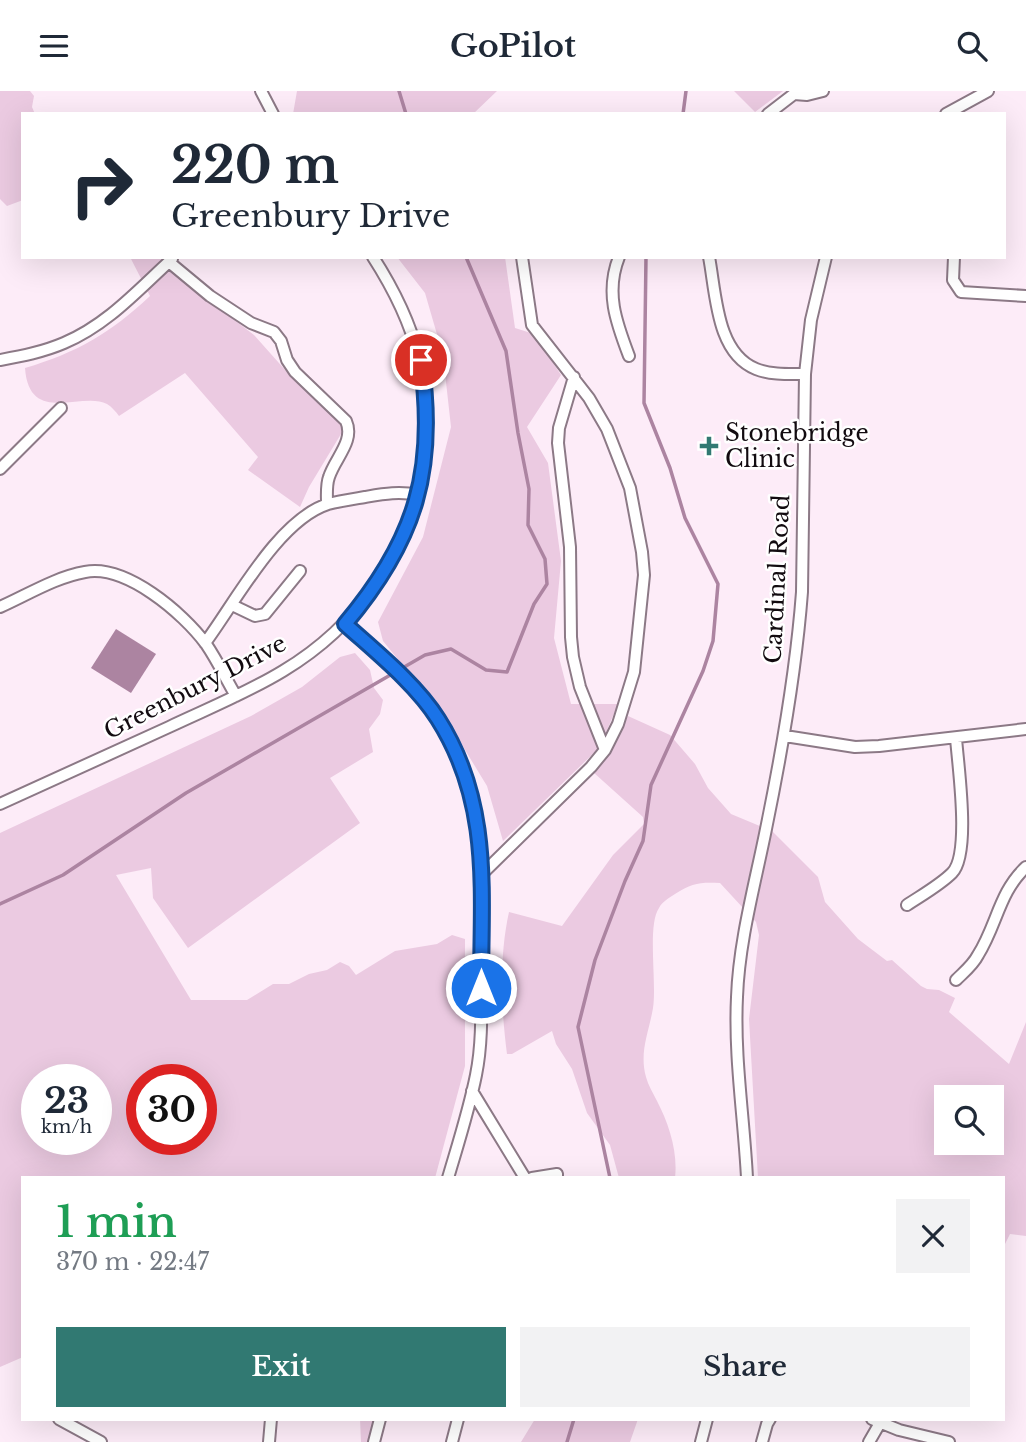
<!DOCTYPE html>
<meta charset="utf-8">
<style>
:root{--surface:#fff;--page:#f2f2f3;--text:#1f2937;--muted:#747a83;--accent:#317972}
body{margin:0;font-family:"Libre Baskerville",serif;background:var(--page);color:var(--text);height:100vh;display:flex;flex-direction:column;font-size:26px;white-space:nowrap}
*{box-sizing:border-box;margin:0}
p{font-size:23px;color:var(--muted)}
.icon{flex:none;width:38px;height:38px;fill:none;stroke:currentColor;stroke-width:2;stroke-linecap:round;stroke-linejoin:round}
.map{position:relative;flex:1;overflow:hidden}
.panel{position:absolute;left:21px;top:1085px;width:984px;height:245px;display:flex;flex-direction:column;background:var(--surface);border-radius:0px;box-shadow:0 7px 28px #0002}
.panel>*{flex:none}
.hud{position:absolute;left:21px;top:21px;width:985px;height:147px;border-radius:0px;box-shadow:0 7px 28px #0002;background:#fff;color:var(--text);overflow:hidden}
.buttons{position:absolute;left:934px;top:994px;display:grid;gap:14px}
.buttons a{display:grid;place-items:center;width:70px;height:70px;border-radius:0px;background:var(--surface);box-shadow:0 7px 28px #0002;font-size:35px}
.speed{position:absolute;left:21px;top:973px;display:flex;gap:14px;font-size:35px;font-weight:700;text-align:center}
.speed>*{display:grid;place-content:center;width:91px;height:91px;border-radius:50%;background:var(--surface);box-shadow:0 7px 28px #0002;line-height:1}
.speed small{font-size:18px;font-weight:400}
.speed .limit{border:10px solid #d22;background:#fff;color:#111}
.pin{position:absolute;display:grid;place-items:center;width:60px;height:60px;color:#fff;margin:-30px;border:4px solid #fff;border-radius:50%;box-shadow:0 2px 7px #0007}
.me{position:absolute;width:77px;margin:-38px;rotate:0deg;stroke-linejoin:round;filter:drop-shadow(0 0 5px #0008)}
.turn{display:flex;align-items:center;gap:24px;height:147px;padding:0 35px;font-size:32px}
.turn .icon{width:91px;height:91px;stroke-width:2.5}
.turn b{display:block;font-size:49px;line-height:60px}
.round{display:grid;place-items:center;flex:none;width:74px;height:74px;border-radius:0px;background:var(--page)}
.overview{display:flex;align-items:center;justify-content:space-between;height:119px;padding:0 35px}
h1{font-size:42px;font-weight:600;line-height:52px;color:#1e9e55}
.button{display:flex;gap:14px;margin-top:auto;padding:14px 35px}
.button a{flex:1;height:80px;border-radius:0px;background:var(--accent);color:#fff;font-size:28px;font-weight:600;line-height:80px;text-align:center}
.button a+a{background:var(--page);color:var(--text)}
header{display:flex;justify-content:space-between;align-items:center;height:91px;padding:0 35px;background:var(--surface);font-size:32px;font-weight:600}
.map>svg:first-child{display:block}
.green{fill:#ebcae1;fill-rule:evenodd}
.water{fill:#ac84a1}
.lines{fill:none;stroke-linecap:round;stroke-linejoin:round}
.stream{stroke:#ac84a1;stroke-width:3.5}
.minor-casing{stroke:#8c7986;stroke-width:14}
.minor{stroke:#fff;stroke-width:10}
.route-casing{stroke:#114b97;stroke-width:18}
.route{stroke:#1a73e8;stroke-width:12}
.poi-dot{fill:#317972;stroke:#fff;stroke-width:2.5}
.labels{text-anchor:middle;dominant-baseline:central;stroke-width:5;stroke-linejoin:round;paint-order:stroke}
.poi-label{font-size:23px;fill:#120b10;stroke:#fff;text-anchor:start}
.street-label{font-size:23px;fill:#120b10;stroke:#fff}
</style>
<header><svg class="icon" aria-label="menu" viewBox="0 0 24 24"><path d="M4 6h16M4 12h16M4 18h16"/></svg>GoPilot<svg class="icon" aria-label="search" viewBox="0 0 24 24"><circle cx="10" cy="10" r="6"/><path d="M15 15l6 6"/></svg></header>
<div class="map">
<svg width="1026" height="1351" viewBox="0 0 1026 1351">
<rect width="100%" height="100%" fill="#fdecf8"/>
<path class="green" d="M0 0H30L34 5 32 16 35 23H23V109L7 115 0 108Z
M297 0H497L473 23H293Z
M734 0H783L755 21Z
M130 166H165L163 169 211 211 254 244 295 290 338 328 344 338 309 396 300 416 248 379 258 366 185 282 119 325C116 321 112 316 107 313 82 300 29 335 25 277 76 262 111 242 150 205Z
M397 166H505L515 237 534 243 561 284 527 336 548 372 561 470 554 547 571 613H618L600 656 503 750 487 695 445 626 383 550 378 531 423 446 451 336 443 264 425 202Z
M355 562 370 579 374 597 383 609 380 623 369 638 373 661 330 687 360 732 188 857 153 807 151 777 116 784 191 909H247L273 893H289L309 883 327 879 340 871 349 875 356 884 395 860 437 853 452 844 465 848V975L435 1087H23V1266L0 1276V742L251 625 302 596 340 566ZM37 989H96V1048H37ZM142 989H201V1048H142Z
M628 625 670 644 695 673 708 697 731 723 772 740 818 786 825 811 858 848 887 870 892 869 921 895 927 898 939 899 955 907 949 921 1009 973 1026 931V1145L1010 1143 1003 1157V1087H758L749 928 759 844 756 831 720 792C700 791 692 792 675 803 669 807 662 811 659 817 647 834 657 892 653 917 649 941 639 961 646 986 648 994 653 1002 657 1010 669 1033 678 1061 675 1087H619L610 1054 587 1022 572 978 556 953 552 940 512 963H507C501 917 499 866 509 821L562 835 613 764 644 733 643 726 593 681 608 663ZM947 1006H992V1052H947Z
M360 1328H374L368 1351H361Z
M535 1328H638L630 1351H521Z"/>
<path class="water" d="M116 538 156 563 131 602 91 577Z"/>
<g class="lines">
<path class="stream" d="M399 0 406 23
M683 23 686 0
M0 813 63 784 186 702 425 564 451 558 486 579 507 581 534 513 547 493 545 468 528 434 529 398 518 342 506 260 466 166
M610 1087 578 936 595 869 625 790 643 750 651 694 703 580 713 550 718 493 685 427 670 377 644 312 646 166
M567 1351 574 1328"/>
<defs>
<path id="minor" d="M261 0 273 23
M768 23 794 3 807 4 823 0
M946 23 988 0
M619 166C605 201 616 231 629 265
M709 166C716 202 716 262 756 278 771 284 789 283 805 283
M954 166 953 189 961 201 1026 205
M169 171 210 205 251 232 274 241 281 250 287 269 295 281 346 330C355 350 335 367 329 386 326 394 327 404 327 413
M0 269C22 265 43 261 64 252 107 234 138 199 172 168
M574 286 559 337 558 352 570 456 571 546 573 566 580 596 605 659
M0 378 61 317
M232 514 255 525 265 523 300 480
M0 516C27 504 56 486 85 481 126 473 183 522 206 553 217 569 226 588 236 605
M345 532C382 567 423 601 448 645 489 716 481 800 481 879 481 913 483 950 476 984 469 1019 458 1053 448 1087
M205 552C235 512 278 429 328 413 339 410 353 408 365 406 383 403 399 400 418 404
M785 645 855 656 879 655 1026 638
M0 713C56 688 112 662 169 636 207 618 247 602 283 580 358 535 408 463 423 377 437 299 415 231 373 166
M481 784 591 676 605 659 618 633 634 581 644 484 642 461 630 397 607 338 589 307 532 234 522 166
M907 814C922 804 940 794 952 782 971 763 958 675 956 647
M956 889C964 881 973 874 978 864 997 834 999 801 1026 776
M472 1000 525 1087
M532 1087 557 1083V1087
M747 1087C744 1027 734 966 737 906 739 850 755 793 766 738 782 660 796 581 802 501L805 283 811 229 826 166
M59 1328 101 1351
M872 1328 899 1339 949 1351
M269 1351 271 1328
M374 1351 380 1328
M452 1351 458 1328
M701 1351 707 1328
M762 1351 767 1333 770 1328
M869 1351 880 1332"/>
</defs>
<use href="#minor" class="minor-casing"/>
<use href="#minor" class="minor"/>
</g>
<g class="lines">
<defs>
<path id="route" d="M421 269C437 378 416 449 345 533 376 561 416 593 438 628 492 713 481 801 481 897"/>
</defs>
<use href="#route" class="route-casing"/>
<use href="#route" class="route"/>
</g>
<path class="poi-dot" d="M705.5 344.5h7v7h7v7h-7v7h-7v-7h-7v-7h7z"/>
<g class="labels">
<g class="poi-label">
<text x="725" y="342">Stonebridge<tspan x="725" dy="26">Clinic</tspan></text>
</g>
<g class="street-label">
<text transform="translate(777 488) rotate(-87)">Cardinal Road</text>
<text transform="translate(195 596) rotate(-27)">Greenbury Drive</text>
</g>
</g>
</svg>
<div class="buttons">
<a><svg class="icon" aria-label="search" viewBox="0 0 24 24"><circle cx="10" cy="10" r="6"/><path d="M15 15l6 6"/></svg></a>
</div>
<div class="speed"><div>23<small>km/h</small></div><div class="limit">30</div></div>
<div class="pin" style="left:421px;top:269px;background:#d93025"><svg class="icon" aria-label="arrive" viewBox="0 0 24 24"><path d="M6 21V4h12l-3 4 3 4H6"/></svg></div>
<svg class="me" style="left:481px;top:897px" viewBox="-20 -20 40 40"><circle r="17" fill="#1a73e8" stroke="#fff" stroke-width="3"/><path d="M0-11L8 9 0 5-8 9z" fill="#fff"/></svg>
<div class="hud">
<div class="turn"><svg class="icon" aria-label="right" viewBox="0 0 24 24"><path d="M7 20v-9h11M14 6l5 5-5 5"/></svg><div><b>220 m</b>Greenbury Drive</div></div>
</div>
<section class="panel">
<div class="overview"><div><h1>1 min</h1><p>370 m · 22:47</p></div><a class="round"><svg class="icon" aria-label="close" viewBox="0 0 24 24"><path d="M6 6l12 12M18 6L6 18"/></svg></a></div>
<div class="button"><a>Exit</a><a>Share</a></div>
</section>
</div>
